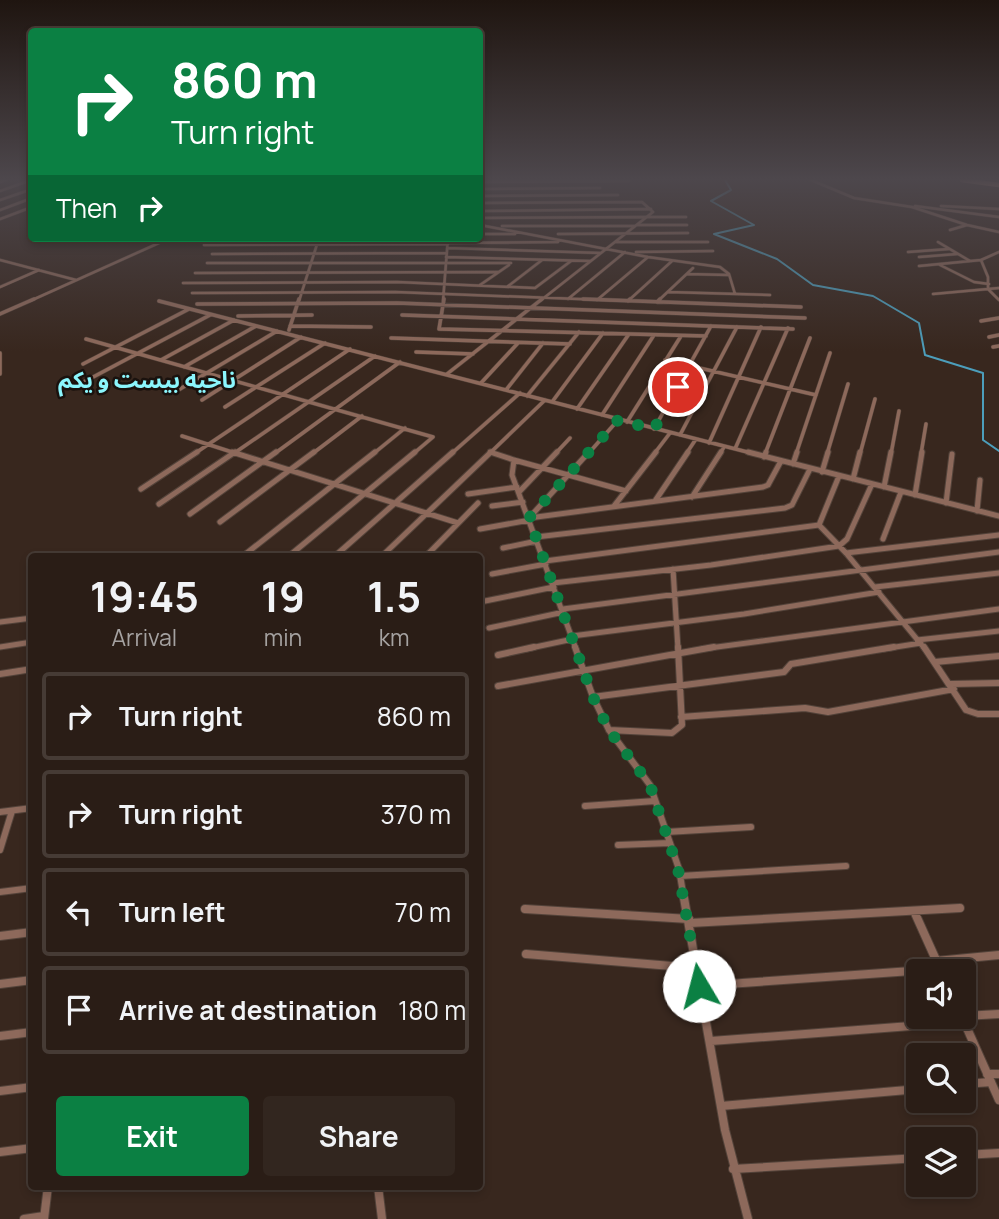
<!DOCTYPE html>
<meta charset="utf-8">
<style>
:root{--surface:#2a1d16;--page:#32261f;--text:#f1f3f6;--muted:#a5a2a1;--line:#463b35;--accent:#0b8043}
body{margin:0;font-family:Manrope,"Noto Sans Arabic",sans-serif;background:var(--page);color:var(--text);height:100vh;display:flex;flex-direction:column;font-size:26px;white-space:nowrap}
*{box-sizing:border-box;margin:0}
p{font-size:23px;color:var(--muted)}
.icon{flex:none;width:38px;height:38px;fill:none;stroke:currentColor;stroke-width:2;stroke-linecap:round;stroke-linejoin:round}
.map{position:relative;flex:1;overflow:hidden}
.panel{position:absolute;left:28px;top:553px;width:455px;height:637px;display:flex;flex-direction:column;background:var(--surface);border-radius:7px;box-shadow:0 4px 10px #0003,0 0 0 2px var(--line)}
.panel>*{flex:none}
.banner{position:absolute;left:28px;top:28px;width:455px;height:214px;border-radius:7px;box-shadow:0 4px 10px #0003,0 0 0 2px var(--line);background:#0b8043;color:#fff;overflow:hidden}
.controls{position:absolute;left:906px;top:959px;display:grid;gap:14px}
.controls a{display:grid;place-items:center;width:70px;height:70px;border-radius:7px;background:var(--surface);box-shadow:0 4px 10px #0003,0 0 0 2px var(--line);font-size:35px}
.pin{position:absolute;display:grid;place-items:center;width:60px;height:60px;color:#fff;margin:-30px;border:4px solid #fff;border-radius:50%;box-shadow:0 2px 7px #0007}
.me{position:absolute;width:77px;margin:-38px;rotate:352deg;stroke-linejoin:round;filter:drop-shadow(0 0 5px #0008)}
.turn{display:flex;align-items:center;gap:24px;height:147px;padding:0 28px;font-size:32px}
.turn .icon{width:91px;height:91px;stroke-width:2.5}
.turn b{display:block;font-size:49px;line-height:60px}
.then{display:flex;align-items:center;height:66px;padding:0 28px;background:#0003;gap:14px;font-size:26px}
.eta{display:flex;justify-content:space-evenly;align-items:center;height:119px;text-align:center}
.eta b{font-size:42px;font-weight:700;line-height:49px}
.button{display:flex;gap:14px;margin-top:auto;padding:14px 28px}
.button a{flex:1;height:80px;border-radius:7px;background:var(--accent);color:#fff;font-size:28px;font-weight:700;line-height:80px;text-align:center}
.button a+a{background:var(--page);color:var(--text)}
ul{padding:0;list-style:none}
li{display:flex;align-items:center;gap:21px;height:88px;margin:0 14px 10px;padding:0 14px;border:4px solid var(--line);border-radius:7px}
li div{flex:1}
li b{display:block;font-size:26px}
li em{font-style:normal}
.map>svg:first-child{display:block}
.lines{fill:none;stroke-linecap:round;stroke-linejoin:round}
.stream{stroke:#4c9ebb;stroke-width:2}
.minor-far4-casing{stroke:#53433a;stroke-width:3.5}
.minor-far3-casing{stroke:#53433a;stroke-width:4.5}
.minor-far2-casing{stroke:#53433a;stroke-width:7}
.minor-far1-casing{stroke:#53433a;stroke-width:8}
.minor-casing{stroke:#53433a;stroke-width:10}
.major-casing{stroke:#53433a;stroke-width:5}
.minor-far4{stroke:#8d695b;stroke-width:2.5}
.minor-far3{stroke:#8d695b;stroke-width:3.5}
.minor-far2{stroke:#8d695b;stroke-width:5}
.minor-far1{stroke:#8d695b;stroke-width:6}
.minor{stroke:#8d695b;stroke-width:8}
.major{stroke:#eea688;stroke-width:4.5}
.route{stroke:#0b8043;stroke-width:12;stroke-dasharray:0 21.6}
.labels{text-anchor:middle;dominant-baseline:central;stroke-width:5;stroke-linejoin:round;paint-order:stroke}
.far-district-label{font-size:23px;font-weight:bold;fill:#8bf6fd;stroke:#1a120e}
</style>
<div class="map">
<svg width="999" height="1219" viewBox="0 0 999 1219">
<rect width="100%" height="100%" fill="#38271e"/>
<g class="lines">
<path class="stream" d="M725 180 731 190 711 201 754 225 714 234 777 259 813 285 873 296 919 323 925 355 983 373V440L999 451"/>
<defs>
<path id="minor-far4" d="M811 180 854 198 912 207 967 225 999 232
M0 182 6 180
M480 182 629 181
M480 189 600 188
M0 191 31 180
M480 196 618 195
M0 200 32 189
M480 203 642 202 653 212 540 301
M915 206 999 217
M941 206 999 209
M0 210 32 198
M480 211 651 209
M647 217H686
M480 218 646 217
M0 219 32 207
M480 225 648 257 720 267 729 274 735 294
M638 225H687
M502 226H635
M950 230 967 225
M480 234H515
M558 234 688 233
M615 242H708
M938 242 970 261
M448 243 558 242
M204 245 448 244
M447 248 601 253
M636 252 713 251
M908 252 949 249
M999 252 981 260 988 277V289L999 300
M212 254 446 253
M446 257 590 261
M919 257 957 254
M0 260 76 280
M207 263H511
M940 265 974 282 989 284
M919 266 981 260
M195 273 498 272
M687 274 729 275
M183 283 397 282 535 288 571 261
M480 285 509 265
M0 287 39 270
M507 287 542 260
M988 289 999 288
M668 292 770 295
M192 293 395 292 630 301
M933 294 988 289
M568 299 625 252
M597 300 648 257
M30 301 170 238
M299 301 319 238
M443 301 448 238
M628 301 672 261
M658 301 693 268"/>
<path id="minor-far3" d="M444 299 439 329 706 336
M583 299 801 307
M159 301 755 454
M628 301 630 299
M657 302 660 299
M197 304 397 303 805 318
M0 314 34 299
M402 315 793 329
M238 316 312 315
M981 321 999 318
M290 326 371 327
M289 330 299 299
M989 337 999 335
M391 338 570 344
M86 339 433 437 413 454
M993 347 999 346
M416 352 473 354
M0 353V374
M161 360 234 320
M665 360 816 395
M83 364 189 309
M184 367 256 326
M447 374 542 299
M481 383 518 343
M80 384 210 315
M506 390 543 343
M175 392 277 331
M527 396 579 332
M202 400 301 337
M552 402 603 333
M225 407 325 343
M577 409 629 334
M602 415 654 335
M627 422 681 336
M654 429 711 326
M680 435 737 327
M182 436 238 454
M709 443 761 327
M735 449 788 328
M490 452 495 454
M194 454 350 349
M233 454 375 356
M274 454 400 362
M312 454 362 416
M373 454 405 428
M451 454 520 393
M489 454 545 400
M555 454 570 438
M588 454 618 420
M654 454 670 433
M686 454 696 439
M720 454 724 447
M765 454 810 338
M796 454 830 353
M827 454 848 384
M860 454 875 399
M891 454 899 411
M921 454 926 424"/>
<path id="minor-far2" d="M232 452 458 523
M490 452 514 460 512 475 576 649
M748 452 999 516
M764 457 766 452
M514 460 626 491
M793 464 797 452
M822 472 828 452
M853 479 860 452
M884 487 891 452
M141 489 197 452
M519 492 557 452
M468 494 517 487
M915 495 922 452
M692 497 721 452
M655 501 688 452
M946 503 952 454
M159 504 235 452
M492 506 523 502
M614 506 656 452
M977 511 980 480
M190 514 276 452
M529 518 763 487 768 485 781 461
M529 518 589 452
M220 522 314 452
M819 525 846 553 925 649
M819 525 839 476
M480 529 530 520
M536 537 785 508 792 505 810 469
M883 539 901 492
M503 548 537 541
M846 553 999 535
M243 556 375 452
M289 556 415 452
M335 556 453 452
M382 556 491 452
M426 556 478 503
M545 561 819 525
M673 569 678 649
M492 574 546 564
M553 583 711 565 839 546 847 539 872 484
M875 587 999 573
M485 601 554 587
M563 609 999 552
M0 622 32 618
M489 628 564 612
M572 636 744 614 879 592
M917 640 999 631
M0 647 32 642
M526 649 573 639
M702 649 999 609
M883 649 921 643"/>
<path id="minor-far1" d="M575 647 593 697 609 730 650 785 679 869 684 899
M924 647 966 710 978 714H999
M498 655 534 647
M935 662 999 656
M0 674 32 669
M951 684 999 683
M498 686 714 647
M593 697 784 672 791 664 894 647
M681 717 805 708 828 712 954 689
M609 730 672 733 682 725 678 647
M585 806 655 801
M0 812 32 808
M666 832 751 827
M618 845 670 843
M0 850 12 811
M680 876 846 866
M0 892 32 888"/>
<path id="minor" d="M684 898 725 1130 748 1219
M525 909 689 919
M914 911 941 971
M690 923 960 908
M0 936 32 932
M526 954 696 968
M936 961 999 955
M0 984 32 980
M699 986 940 969
M964 1016 999 1014
M962 1017 999 1100
M0 1036 32 1032
M711 1041 964 1022
M987 1074H999
M964 1084 991 1082
M0 1091 32 1087
M721 1106 919 1089
M0 1152 32 1148
M964 1155 999 1153
M733 1169 919 1158
M378 1186 382 1219
M24 1219 44 1216
M44 1219 48 1186"/>
<path id="major" d="M962 180 999 185"/>
</defs>
<use href="#minor-far4" class="minor-far4-casing"/>
<use href="#minor-far3" class="minor-far3-casing"/>
<use href="#minor-far2" class="minor-far2-casing"/>
<use href="#minor-far1" class="minor-far1-casing"/>
<use href="#minor" class="minor-casing"/>
<use href="#major" class="major-casing"/>
<use href="#minor-far4" class="minor-far4"/>
<use href="#minor-far3" class="minor-far3"/>
<use href="#minor-far2" class="minor-far2"/>
<use href="#minor-far1" class="minor-far1"/>
<use href="#minor" class="minor"/>
<use href="#major" class="major"/>
</g>
<linearGradient id="sky" x2="0" y2="1"><stop stop-color="#1f1510"/><stop offset="0.51" stop-color="#4d474c"/><stop offset="1" stop-color="#4d474c" stop-opacity="0"/></linearGradient>
<rect width="999" height="351" fill="url(#sky)"/>
<g class="lines">
<path class="route" d="M678 387 654 429 618 420 529 518 593 697 609 730 650 785 678 869 699 986"/>
</g>
<g class="labels">
<g class="far-district-label">
<text x="147" y="379">ناحیه بیست و یکم</text>
</g>
</g>
</svg>
<div class="controls">
<a><svg class="icon" aria-label="sound" viewBox="0 0 24 24"><path d="M4 9h4l5-4v14l-5-4H4zM17 9q2 3 0 6"/></svg></a>
<a><svg class="icon" aria-label="search" viewBox="0 0 24 24"><circle cx="10" cy="10" r="6"/><path d="M15 15l6 6"/></svg></a>
<a><svg class="icon" aria-label="layers" viewBox="0 0 24 24"><path d="M12 4l9 5-9 5-9-5zM3 14l9 5 9-5"/></svg></a>
</div>
<div class="pin" style="left:678px;top:387px;background:#d93025"><svg class="icon" aria-label="arrive" viewBox="0 0 24 24"><path d="M6 21V4h12l-3 4 3 4H6"/></svg></div>
<svg class="me" style="left:699px;top:986px" viewBox="-20 -20 40 40"><circle r="19" fill="#fff"/><path d="M0-13L10 11 0 6-10 11z" fill="#0b8043"/></svg>
<div class="banner">
<div class="turn"><svg class="icon" aria-label="right" viewBox="0 0 24 24"><path d="M7 20v-9h11M14 6l5 5-5 5"/></svg><div><b>860 m</b>Turn right</div></div>
<div class="then">Then<svg class="icon" aria-label="right" viewBox="0 0 24 24"><path d="M7 20v-9h11M14 6l5 5-5 5"/></svg></div>
</div>
<section class="panel">
<div class="eta">
<div><b>19:45</b><p>Arrival</p></div>
<div><b>19</b><p>min</p></div>
<div><b>1.5</b><p>km</p></div>
</div>
<ul>
<li><svg class="icon" aria-label="right" viewBox="0 0 24 24"><path d="M7 20v-9h11M14 6l5 5-5 5"/></svg><div><b>Turn right</b></div><em>860 m</em></li>
<li><svg class="icon" aria-label="right" viewBox="0 0 24 24"><path d="M7 20v-9h11M14 6l5 5-5 5"/></svg><div><b>Turn right</b></div><em>370 m</em></li>
<li><svg class="icon" aria-label="left" viewBox="0 0 24 24"><path d="M17 20v-9H6M10 6l-5 5 5 5"/></svg><div><b>Turn left</b></div><em>70 m</em></li>
<li><svg class="icon" aria-label="arrive" viewBox="0 0 24 24"><path d="M6 21V4h12l-3 4 3 4H6"/></svg><div><b>Arrive at destination</b></div><em>180 m</em></li>
</ul>
<div class="button"><a>Exit</a><a>Share</a></div>
</section>
</div>
